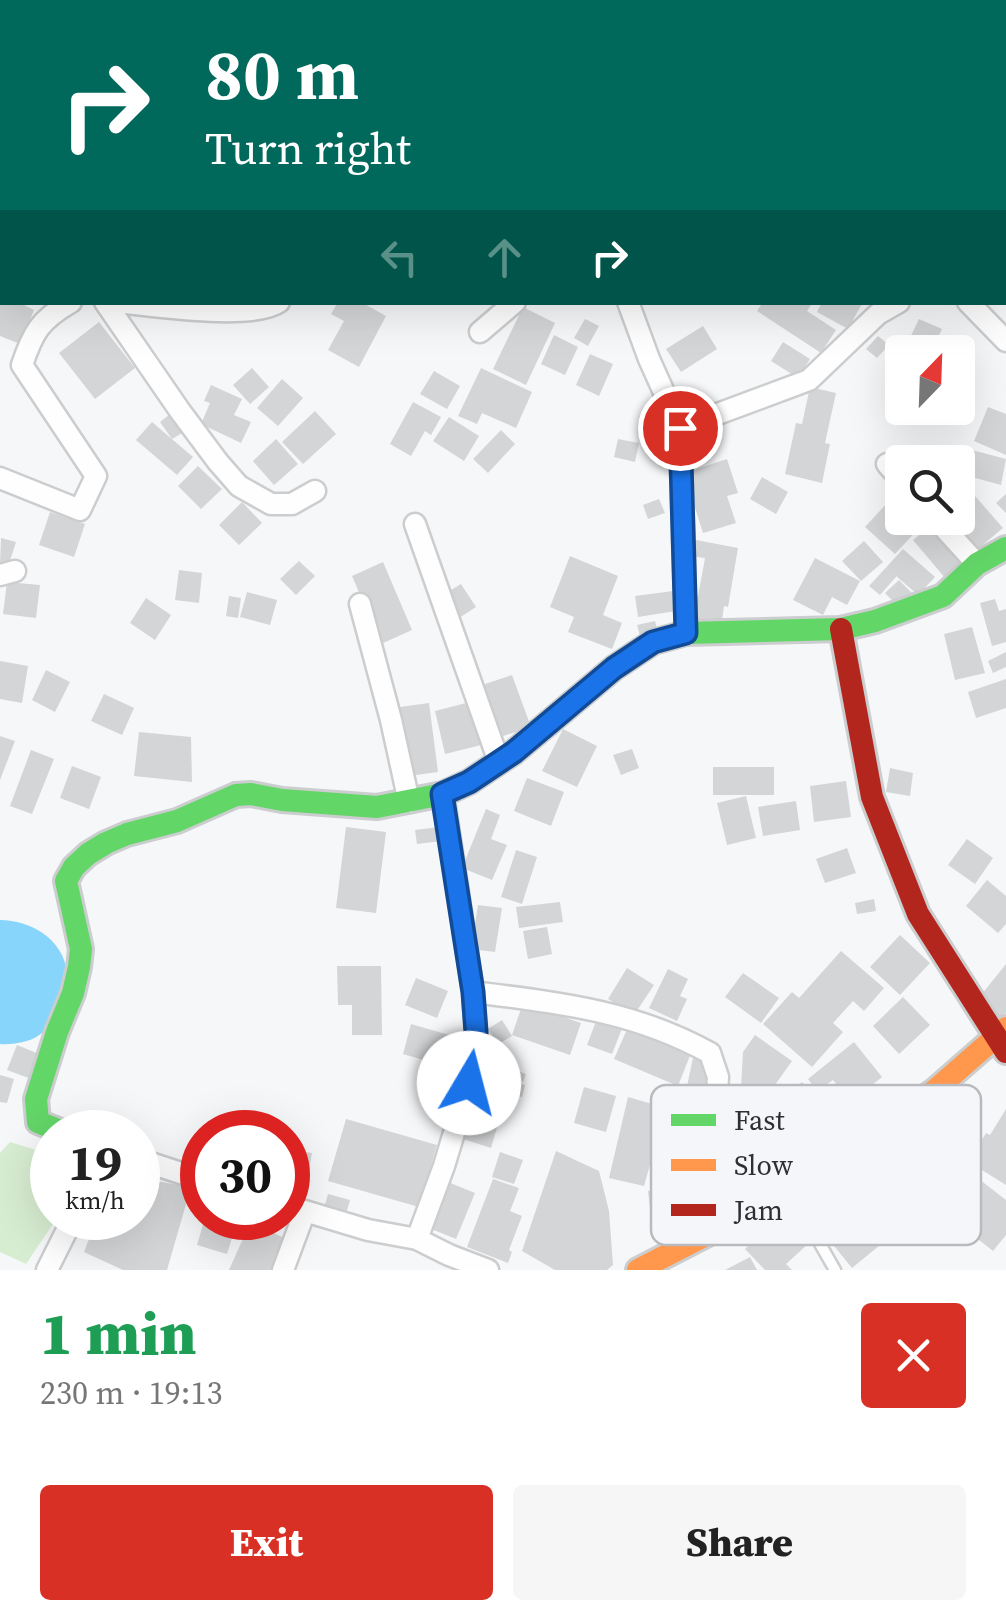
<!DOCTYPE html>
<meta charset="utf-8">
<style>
:root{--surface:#fff;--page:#f6f6f6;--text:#222;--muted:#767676;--accent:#d93025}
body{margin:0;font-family:"Source Serif 4",serif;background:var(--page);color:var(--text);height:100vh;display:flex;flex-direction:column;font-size:38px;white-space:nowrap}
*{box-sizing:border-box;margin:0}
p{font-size:32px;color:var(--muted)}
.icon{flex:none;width:55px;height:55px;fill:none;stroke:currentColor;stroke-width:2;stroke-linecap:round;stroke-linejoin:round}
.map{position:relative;height:1270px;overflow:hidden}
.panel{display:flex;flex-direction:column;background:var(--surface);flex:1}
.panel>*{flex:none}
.guide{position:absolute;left:0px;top:0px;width:1008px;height:305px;box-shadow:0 10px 40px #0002;background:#00695c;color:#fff;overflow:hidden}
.needle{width:65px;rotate:23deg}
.tools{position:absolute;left:885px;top:335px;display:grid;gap:20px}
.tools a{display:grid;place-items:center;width:90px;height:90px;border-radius:10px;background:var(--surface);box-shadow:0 10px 40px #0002;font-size:50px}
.speed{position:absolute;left:30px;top:1110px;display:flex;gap:20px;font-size:50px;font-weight:700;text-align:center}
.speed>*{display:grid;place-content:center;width:130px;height:130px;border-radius:50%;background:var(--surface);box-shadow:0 10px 40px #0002;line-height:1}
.speed small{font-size:25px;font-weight:400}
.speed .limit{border:15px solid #d22;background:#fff;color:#111}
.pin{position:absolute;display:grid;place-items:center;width:85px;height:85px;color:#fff;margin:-42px;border:5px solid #fff;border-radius:50%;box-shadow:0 2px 10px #0007}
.me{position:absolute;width:110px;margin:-55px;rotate:8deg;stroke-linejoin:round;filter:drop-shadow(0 0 8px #0008)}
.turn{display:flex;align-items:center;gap:35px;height:210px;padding:0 40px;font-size:45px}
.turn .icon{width:130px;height:130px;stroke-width:2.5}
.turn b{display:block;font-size:70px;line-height:85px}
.lanes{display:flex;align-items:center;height:95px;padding:0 40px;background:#0003;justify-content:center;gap:50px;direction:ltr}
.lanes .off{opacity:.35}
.round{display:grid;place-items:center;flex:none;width:105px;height:105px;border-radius:10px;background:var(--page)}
.headline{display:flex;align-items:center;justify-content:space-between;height:170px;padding:0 40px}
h1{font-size:60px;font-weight:800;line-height:75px;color:#1e9e55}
.primary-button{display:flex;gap:20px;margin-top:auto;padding:20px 40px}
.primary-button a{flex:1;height:115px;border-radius:10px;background:var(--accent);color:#fff;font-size:40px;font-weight:800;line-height:115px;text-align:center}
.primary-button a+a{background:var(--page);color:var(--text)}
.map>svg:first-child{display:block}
.green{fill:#d7edd1}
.water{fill:#87d5fa}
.building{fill:#d4d5d6}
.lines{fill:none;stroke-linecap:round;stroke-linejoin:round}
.lane-casing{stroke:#cccdce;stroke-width:15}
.street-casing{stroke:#cccdce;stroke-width:25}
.fast-casing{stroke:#cccdce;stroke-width:28}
.slow-casing{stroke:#cccdce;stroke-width:28}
.jam-casing{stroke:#cccdce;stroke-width:28}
.lane{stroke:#fefefe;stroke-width:10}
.street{stroke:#fefefe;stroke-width:20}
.fast{stroke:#63d668;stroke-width:22}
.slow{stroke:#ff974d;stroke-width:22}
.jam{stroke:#b3261e;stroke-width:22}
.route-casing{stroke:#114b97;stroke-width:25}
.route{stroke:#1a73e8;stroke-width:18}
.key{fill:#f5f6fa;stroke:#b9babd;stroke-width:2.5}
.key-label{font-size:28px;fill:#2e2f30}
</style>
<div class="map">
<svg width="1006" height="1270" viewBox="0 0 1006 1270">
<rect width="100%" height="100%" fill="#f6f7f9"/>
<path class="green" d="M10 1142 52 1155V1218H57L26 1264 0 1252V1153Z"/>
<path class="water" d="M0 920C30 920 64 939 67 973 67 982 60 994 57 1002 53 1011 50 1025 44 1031 34 1042 13 1045 0 1044Z"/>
<path class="building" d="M0 302H18L34 310 20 344 0 336Z
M338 302H361L386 316 359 367 328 350 344 321 331 314Z
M763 302H813L807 311 836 330 821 353 757 311Z
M822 302H863L848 329 817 312Z
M523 307 555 323 526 385 493 369Z
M585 319 599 326 588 346 574 338Z
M919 319 942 329 931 352 908 342Z
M99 322 135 368 95 399 59 353Z
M703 326 717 349 681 372 666 349Z
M554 335 578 347 565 375 541 364Z
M878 336 889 345 877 358 866 349Z
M783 342 810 359 798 378 771 361Z
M590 354 613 364 599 396 576 385Z
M252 368 269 387 250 404 233 385Z
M481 368 532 392 516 428 482 413 477 424 458 416Z
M434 371 460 386 447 409 420 394Z
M282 379 303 398 278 426 257 408Z
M211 385 242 399 234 415 251 422 241 443 201 424 210 403 204 401Z
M810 387 836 393 825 443 830 444 822 483 785 474 796 423 802 424Z
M413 402 441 417 431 435 425 431 411 456 390 444Z
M988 407 1006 414V455L974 441Z
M315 411 336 434 303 464 282 442Z
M170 414 184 432 172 439 160 422Z
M449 417 479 436 464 461 433 441Z
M152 422 193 457 177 475 136 440Z
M501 430 515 444 488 473 473 459Z
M276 439 298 464 274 485 253 461Z
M618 439 639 443 635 462 614 457Z
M968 449 1006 459 1001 485 961 474Z
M727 459 738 493 727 496 736 523 703 533 684 473Z
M198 466 222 489 201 509 178 486Z
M958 474 970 486 958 499Z
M762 477 788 492 776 514 750 499Z
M1006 494V513L996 503Z
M975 496 1003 528 973 553 945 521 949 518H958V511Z
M659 499 665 513 648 519 643 505Z
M889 501 902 513V518H907L919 528 895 554 865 527Z
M242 502 262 523 239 545 219 525Z
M50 512 85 524 74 557 39 545Z
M936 522 968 560 946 579 913 540Z
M1 538 16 542 8 567 0 564Z
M691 539 738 548 728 607 724 606 721 628 693 624 705 558 688 556Z
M864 541 883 562 861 581 842 561Z
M903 549 935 577 918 595 896 576V577L880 595 869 586Z
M570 556 618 576 603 615 622 623 612 649 568 632 574 617 550 607Z
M815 558 860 581 847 605 832 597 823 615 793 600Z
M299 561 315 576 296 595 280 579Z
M383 562 412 630 381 644 352 576Z
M179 570 202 573 199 603 175 600Z
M899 580 912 593 898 606 885 593Z
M7 582 40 585 36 618 3 614Z
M461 584 476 607 459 618 444 594Z
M673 591 676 611 638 617 635 596Z
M247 592 277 600 270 625 240 617Z
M229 596 241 598 238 618 226 616Z
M146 598 171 615 155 640 130 623Z
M995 599 999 611 1006 609V642L992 646 980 603Z
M655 621 659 636 641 640 637 625Z
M972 627 985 673 955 680 944 634Z
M1006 652V667L993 673 988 661Z
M0 661 28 666 22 703 0 699Z
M46 670 70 682 55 712 32 700Z
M512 675 531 727 497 738 479 686Z
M1006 679V708L976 718 968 692Z
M104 694 134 708 122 735 91 721Z
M470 702 481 745 445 754 435 711Z
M429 703 438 772 409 776 400 707Z
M563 729 597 746 577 787 542 771Z
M139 732 191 737 192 782 134 776Z
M0 736 15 741 0 780Z
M632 749 639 768 621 775 613 755Z
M31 750 54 759 32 814 10 806Z
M72 766 101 777 89 809 60 798Z
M713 767H774V795H713Z
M890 768 913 773 910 796 886 792Z
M527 778 564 792 551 826 514 811Z
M846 781 851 817 814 822 810 786Z
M746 796 756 838 727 845 717 803Z
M796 801 800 830 763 836 758 807Z
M486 809 500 815 491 839 507 845 492 880 462 868Z
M346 827 386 832 376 913 336 908Z
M439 827 441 841 417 844 415 830Z
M967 839 993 858 975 884 948 865Z
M847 848 856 873 825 883 816 859Z
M516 850 537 857 522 904 501 897Z
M987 880 1006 896V924L998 933 966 906Z
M874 899 876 911 857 914 855 903Z
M560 902 563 922 519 928 516 907Z
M478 905 502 908 495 952 471 949Z
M547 927 552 954 528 959 523 931Z
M900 935 930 963 900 995 870 967Z
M841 951 884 988 864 1011 853 1001 833 1023 843 1032 812 1067 763 1024 792 992 799 998Z
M1006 964V1013L1002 1018 978 999Z
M337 966H381L382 1035H352V1005H338Z
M627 968 654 985 634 1015 608 999Z
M668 969 688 979 680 996 687 999 677 1021 649 1008Z
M743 973 779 998 761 1023 725 997Z
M416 978 448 991 437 1018 405 1005Z
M903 997 930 1025 899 1054 873 1026Z
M523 1003 581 1023 570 1055 512 1035Z
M598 1016 623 1026 612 1054 587 1045Z
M502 1020 512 1036 498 1044 488 1029Z
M411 1024 456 1037 448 1067 403 1054Z
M628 1027 691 1053 678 1086 614 1059Z
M755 1035 792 1061 757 1110 740 1104 743 1052Z
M854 1042 882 1077 851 1102 833 1080 817 1091 808 1079Z
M17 1045 44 1056 34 1080 7 1070Z
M693 1058 709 1061 704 1089 687 1086Z
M508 1068 526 1074 523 1082 505 1076Z
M0 1075 14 1079 7 1103 0 1102Z
M489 1075 525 1085 522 1097 507 1093 491 1148 463 1139Z
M802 1082 842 1124 808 1159 768 1107Z
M584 1087 616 1096 606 1132 574 1123Z
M628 1097 666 1108 644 1186 609 1178Z
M1006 1109V1185L969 1162 986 1133 990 1135Z
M346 1119 437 1145 419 1207 328 1181Z
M288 1149 312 1153 305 1193 288 1189Z
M556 1151 599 1171 609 1211 613 1265 607 1270H555L522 1251Z
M500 1152 523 1160 514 1184 492 1177Z
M975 1176 1006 1200V1235L993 1251 945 1213Z
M138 1178 191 1187 167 1270H123L84 1252 97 1218H138Z
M493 1179 519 1188 510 1211 522 1216 509 1250 512 1252 508 1263 467 1247Z
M448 1182 475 1193 456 1239 429 1228Z
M875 1183 907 1223 852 1268 817 1225 833 1211 822 1198 832 1190 846 1207Z
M682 1187 686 1230 653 1233 648 1191Z
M328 1194 350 1200 346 1214 324 1208Z
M781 1215 808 1244 786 1264 792 1270H765L745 1249Z
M205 1218H238L227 1254 197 1245Z
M250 1223 287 1239 273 1270H229Z
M750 1257 757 1270H725Z"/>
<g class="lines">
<defs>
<path id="lane" d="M798 1194 799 1207 835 1270"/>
<path id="street" d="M770 0 773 2
M958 0 963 2
M9 2V0
M146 2 147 0
M1005 26 1006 27
M0 42 2 37
M1005 85 1006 83
M1005 114 1006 115
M0 131 2 136
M0 234 2 230
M105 302 180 411 218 462 239 486 271 504H292L315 491
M116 302C150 305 253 321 279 302
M628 302 649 359 680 428 686 633
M968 302 1006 341
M480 332 515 302
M680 428 809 380 878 314 899 302
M887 464 902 481
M0 478 80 510 96 476 22 365C33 332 40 320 71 302
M935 518 977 564
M415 524 499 762
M0 575 15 571
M360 604 391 720 409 802
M473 992C559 1003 632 1010 710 1053L718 1077 711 1184 691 1241
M138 1159 202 1180
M288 1206 368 1230 417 1239 449 1255 488 1270
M417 1239 444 1166 469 1083 476 1032 473 992 443 794
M47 1270 73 1218
M283 1270 305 1211"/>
<path id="fast" d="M63 1132 38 1122 36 1099 57 1032 73 993 79 967 81 949 66 881 74 867 88 854 106 843 127 834 177 821 236 795 251 794 282 800 377 807 443 794 469 782 514 752 614 668 653 642 686 633 841 629 875 621 943 596 977 564 1006 548"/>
<path id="slow" d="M638 1270 797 1188 934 1091 1006 1028"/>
<path id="jam" d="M841 629 872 797 918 914 1006 1052"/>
</defs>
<use href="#lane" class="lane-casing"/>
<use href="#street" class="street-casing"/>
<use href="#fast" class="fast-casing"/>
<use href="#slow" class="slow-casing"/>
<use href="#jam" class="jam-casing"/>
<use href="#lane" class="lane"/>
<use href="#street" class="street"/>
<use href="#fast" class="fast"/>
<use href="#slow" class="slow"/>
<use href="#jam" class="jam"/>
</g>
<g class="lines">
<defs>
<path id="route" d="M469 1083 476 1032 473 992 442 794 469 782 514 752 614 668 653 642 686 633 680 428"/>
</defs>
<use href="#route" class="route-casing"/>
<use href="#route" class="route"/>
</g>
<rect x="651" y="1085" width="330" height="160" rx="15" class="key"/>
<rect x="671" y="1114" width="45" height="12" fill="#63d668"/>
<rect x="671" y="1159" width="45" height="12" fill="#ff974d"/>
<rect x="671" y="1204" width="45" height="12" fill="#b3261e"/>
<g class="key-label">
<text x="734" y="1130">Fast</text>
<text x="734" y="1175">Slow</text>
<text x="734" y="1220">Jam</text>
</g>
</svg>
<div class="tools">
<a><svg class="needle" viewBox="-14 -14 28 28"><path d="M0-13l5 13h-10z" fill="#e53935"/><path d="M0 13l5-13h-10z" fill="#767676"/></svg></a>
<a><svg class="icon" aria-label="search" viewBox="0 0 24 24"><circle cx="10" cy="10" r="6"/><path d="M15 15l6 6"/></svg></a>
</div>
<div class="speed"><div>19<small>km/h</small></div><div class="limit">30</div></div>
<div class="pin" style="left:680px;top:428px;background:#d93025"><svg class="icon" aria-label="arrive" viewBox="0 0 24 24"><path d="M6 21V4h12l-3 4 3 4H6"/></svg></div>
<svg class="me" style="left:469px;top:1083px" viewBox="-20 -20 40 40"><circle r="19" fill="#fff"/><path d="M0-13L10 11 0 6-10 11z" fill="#1a73e8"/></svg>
<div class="guide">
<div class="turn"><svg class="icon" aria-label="right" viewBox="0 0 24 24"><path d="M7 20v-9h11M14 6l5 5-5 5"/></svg><div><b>80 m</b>Turn right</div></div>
<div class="lanes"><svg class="icon off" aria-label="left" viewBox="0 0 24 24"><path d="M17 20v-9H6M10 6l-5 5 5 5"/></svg><svg class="icon off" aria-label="ahead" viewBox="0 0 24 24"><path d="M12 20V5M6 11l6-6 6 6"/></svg><svg class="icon" aria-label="right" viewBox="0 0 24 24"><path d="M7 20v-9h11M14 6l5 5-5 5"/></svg></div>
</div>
</div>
<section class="panel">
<div class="headline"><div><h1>1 min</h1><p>230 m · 19:13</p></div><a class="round" style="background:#d93025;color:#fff"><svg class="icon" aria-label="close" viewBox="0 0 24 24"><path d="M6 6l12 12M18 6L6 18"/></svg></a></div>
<div class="primary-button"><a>Exit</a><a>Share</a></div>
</section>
